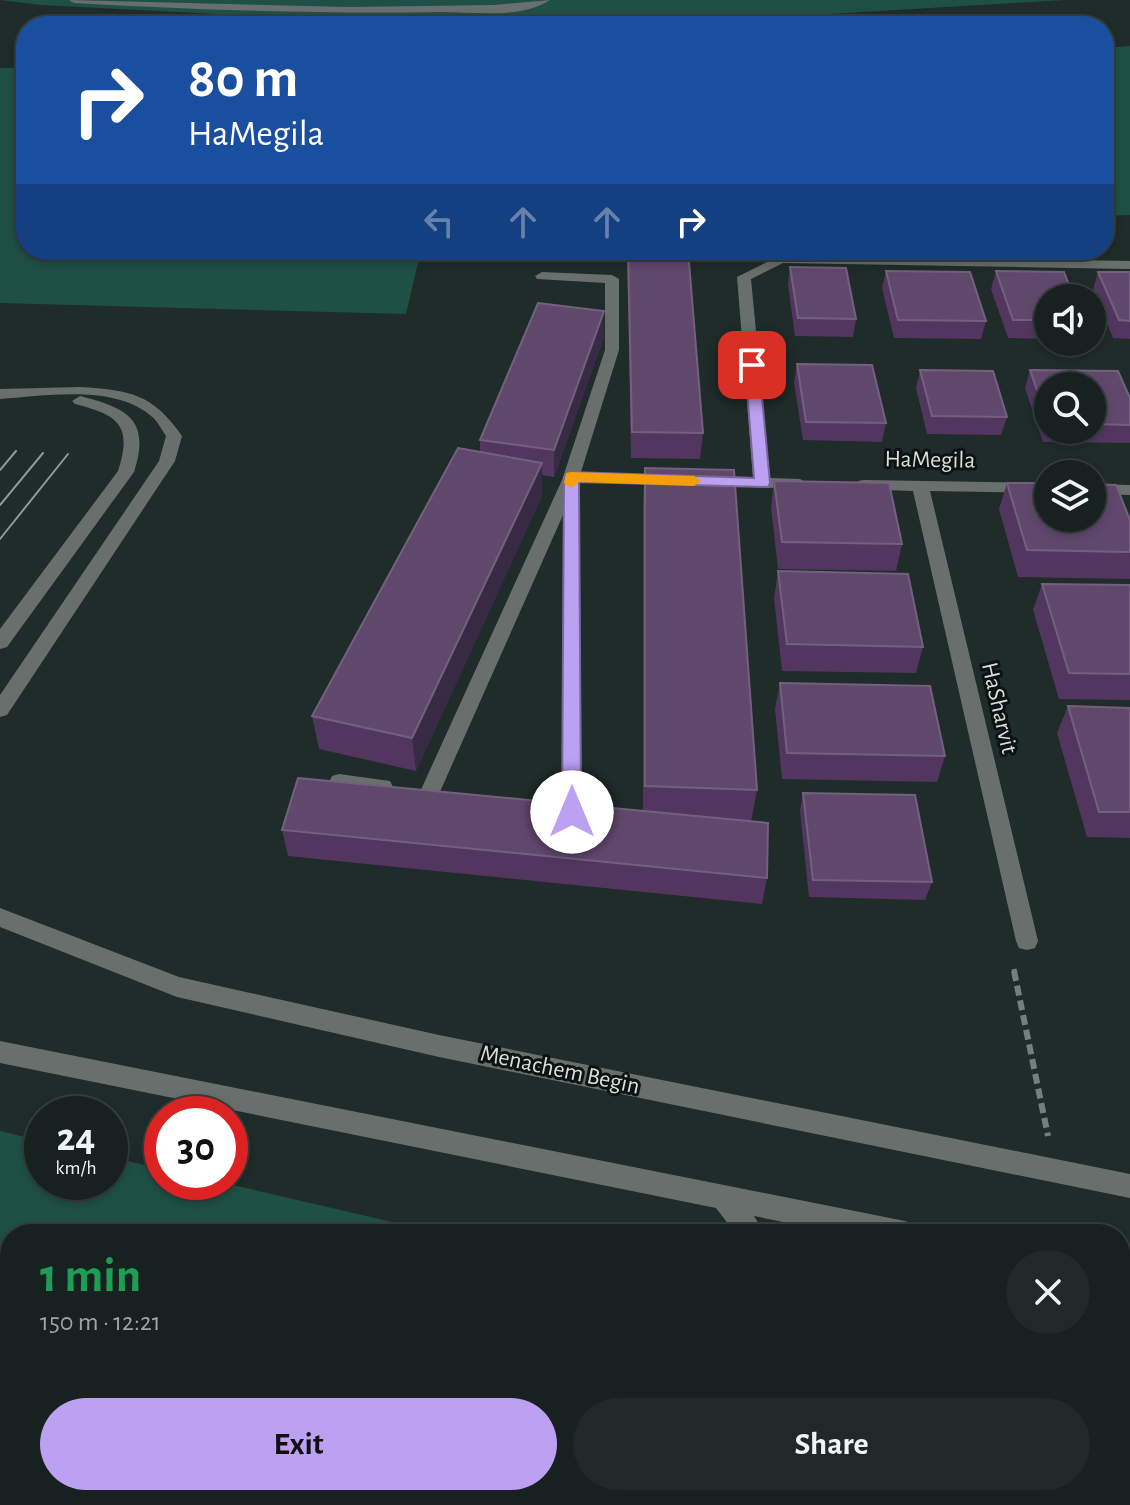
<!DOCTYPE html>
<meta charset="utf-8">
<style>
:root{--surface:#17211f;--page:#202928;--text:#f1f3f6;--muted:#9ea3a4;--line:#363e3d;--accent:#bca0f2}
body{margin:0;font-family:"Alegreya Sans",sans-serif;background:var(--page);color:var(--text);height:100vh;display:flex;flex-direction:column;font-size:30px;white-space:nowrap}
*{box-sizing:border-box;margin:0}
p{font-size:26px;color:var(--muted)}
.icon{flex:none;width:44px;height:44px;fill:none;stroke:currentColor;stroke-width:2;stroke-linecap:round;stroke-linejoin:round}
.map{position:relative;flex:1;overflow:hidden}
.panel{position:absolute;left:0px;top:1224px;width:1130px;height:282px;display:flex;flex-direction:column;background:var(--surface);border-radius:32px 32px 0 0;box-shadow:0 4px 12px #0003,0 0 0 2px var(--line)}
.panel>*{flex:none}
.top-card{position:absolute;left:16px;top:16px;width:1098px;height:244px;border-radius:32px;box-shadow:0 4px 12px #0003,0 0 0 2px var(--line);background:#1a4fa0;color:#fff;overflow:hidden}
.tools{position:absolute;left:1034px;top:284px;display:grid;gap:16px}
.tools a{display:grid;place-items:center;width:72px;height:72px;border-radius:50%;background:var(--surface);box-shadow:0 4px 12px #0003,0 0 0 2px var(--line);font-size:40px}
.speed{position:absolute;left:24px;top:1096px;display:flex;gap:16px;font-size:40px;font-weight:700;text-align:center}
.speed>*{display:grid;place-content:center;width:104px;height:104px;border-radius:50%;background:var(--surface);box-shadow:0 4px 12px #0003,0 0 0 2px var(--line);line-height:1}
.speed small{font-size:20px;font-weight:400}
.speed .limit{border:12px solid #d22;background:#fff;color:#111}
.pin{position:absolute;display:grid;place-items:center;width:68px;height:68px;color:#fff;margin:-34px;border-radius:16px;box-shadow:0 4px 12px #0006}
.me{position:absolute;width:88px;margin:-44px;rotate:0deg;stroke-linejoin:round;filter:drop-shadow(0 0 6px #0008)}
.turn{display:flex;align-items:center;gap:28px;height:168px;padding:0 40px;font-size:36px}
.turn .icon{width:104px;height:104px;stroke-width:2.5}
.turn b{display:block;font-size:56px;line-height:68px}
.lanes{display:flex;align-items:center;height:76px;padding:0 40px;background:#0003;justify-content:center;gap:40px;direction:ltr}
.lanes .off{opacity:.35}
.round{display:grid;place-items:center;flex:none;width:84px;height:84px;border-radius:42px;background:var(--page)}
.summary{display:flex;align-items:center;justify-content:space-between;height:136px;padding:0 40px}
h1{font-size:48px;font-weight:700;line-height:60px;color:#1e9e55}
.primary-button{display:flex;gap:16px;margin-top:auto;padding:16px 40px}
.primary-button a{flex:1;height:92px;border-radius:48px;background:var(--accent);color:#111;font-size:32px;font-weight:700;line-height:92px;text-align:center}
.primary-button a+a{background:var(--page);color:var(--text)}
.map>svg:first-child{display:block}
.green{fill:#1f5046}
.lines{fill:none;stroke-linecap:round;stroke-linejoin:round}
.path-far1{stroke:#75807e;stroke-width:5;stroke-dasharray:8 4;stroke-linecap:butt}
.path{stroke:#75807e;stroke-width:6;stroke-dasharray:10 5;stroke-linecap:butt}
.minor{fill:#696f6d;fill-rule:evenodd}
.tram{stroke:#8f9997;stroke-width:2}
.wall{fill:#52365f;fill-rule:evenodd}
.shaded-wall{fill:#382a44}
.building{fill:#60486d;stroke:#73607e;stroke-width:2}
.route{fill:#bca0f2;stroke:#7a689d;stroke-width:2}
.slow{fill:#f59e0b}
.labels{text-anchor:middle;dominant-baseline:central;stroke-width:6;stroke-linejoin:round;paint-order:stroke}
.street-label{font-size:24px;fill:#d7dfdd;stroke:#0d1312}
</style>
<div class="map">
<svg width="1130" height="1505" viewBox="0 0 1130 1505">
<rect width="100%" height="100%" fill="#1f2c29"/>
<path class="green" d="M0 0H1065L628 26H447L41 5Z
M1130 46V215L1104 216V48Z
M0 68H26V250H421L406 314 0 303Z
M0 1131 42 1141V1182H110V1157L162 1169V1182H220L444 1234H10V1496H692L691 1505H0Z"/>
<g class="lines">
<path class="path-far1" d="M1014 969 1015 973"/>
<path class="path" d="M1014 971 1048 1136"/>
<path class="minor" d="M69 0 349 7 494 5 550 0C522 19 475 12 442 12 319 14 197 10 74 3Z
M781 255 1130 261V269L783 263 751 279 770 478 800 479 808 484 800 489 702 485 700 481 702 477 708 476 753 477 737 277Z
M542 272 612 275 619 279V350L581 472 672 475 680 480 672 485 579 482 582 812 579 818H565L562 812 563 515 439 794 436 800H422L419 794 562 480 605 350V283L537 279 535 276Z
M80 387C130 390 153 394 182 436L175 461 7 715 0 717V695L159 461 166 436C161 429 158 421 151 416 114 384 45 396 0 399V389Z
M80 396C127 408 151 419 134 472L7 647 0 649V629L118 471C133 425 118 415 75 404L72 401Z
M864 480 1048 483V493L930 491 1038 941 1035 948 1027 950 1019 948 1016 941 913 491 858 489 856 485 858 481Z
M1092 484 1130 485V495L1092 494Z
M339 774 390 781 393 787 390 793C374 798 348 793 332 788L329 782 332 776Z
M0 908 179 977 439 1035 1130 1174V1198L439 1057 177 997 0 927Z
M0 1041 905 1221 914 1225 918 1234H842L754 1216 765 1234H736L716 1208 0 1063Z
M1120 1265 1130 1267V1293L1120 1291Z
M803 1496H833L832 1505H802Z"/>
<path class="tram" d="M0 470 16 451
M0 505 43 453
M0 539 68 454"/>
</g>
<path class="wall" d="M627 250H688L703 433 700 459 631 458Z
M790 267 856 319 853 337 795 336 788 285Z
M886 271 986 321 981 339 894 338 882 288Z
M996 271 1048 298V339L1008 338 991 289Z
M1098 272H1130V339L1113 338 1093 290Z
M604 337 554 477 542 475V496L416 771 319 749 312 716 480 452V440Z
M797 364 886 423 882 442 803 440 794 382Z
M920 370 1007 417 1001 435 927 434 916 388Z
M1030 370 1118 371 1130 398V443L1043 442 1025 388ZM1048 386H1092V430H1048Z
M645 468 757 790 751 822 767 878 762 904 288 856 282 830 643 811V501Z
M774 481 902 544 896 571 778 569 771 507Z
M1007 483 1130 520V579L1018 577 999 509Z
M778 571 923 647 916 673 782 671 774 598Z
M1042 584 1130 585V700L1059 699 1033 610Z
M780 683 945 756 937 782 782 779 775 709Z
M1068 706 1130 708V838L1087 837 1057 733Z
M803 793 932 882 925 900 809 897 800 811Z"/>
<path class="shaded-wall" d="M604 311V337L554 477V450Z
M542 463V496L416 771 412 738Z"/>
<path class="building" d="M628 250H688L703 433 632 432Z
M790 267 846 268 856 319 798 318Z
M886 271 970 272 986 321 898 320Z
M996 271 1064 272 1074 298H1048V320H1013Z
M1098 272H1130V321L1119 320Z
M538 303 604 311 554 450 480 440Z
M797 364 872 365 886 423 806 422Z
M920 370 993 371 1007 417 932 416Z
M1030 370 1118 371 1130 398V425L1092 424V386H1048V421Z
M458 448 542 463 412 738 312 716Z
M645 468 734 470 757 790 645 786Z
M774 481 889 483 902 544 782 542Z
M1007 483H1048V518H1092V484L1116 485 1130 520V552L1027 550Z
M778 571 908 574 923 647 787 644Z
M1042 584 1130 585V674L1069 673Z
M780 683 930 686 945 756 787 753Z
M1068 706 1130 708V812H1099Z
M298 778 768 823 767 878 282 830Z
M803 793 915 795 932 882 813 880Z"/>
<path class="route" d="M752 361 759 365 770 483 768 487 579 482 581 812 578 817H565L562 812 564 477 571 472 754 478 745 365Z"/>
<path class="slow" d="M571 472 694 476 701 481 694 486 579 482 571 488 564 483 566 473Z"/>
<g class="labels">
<g class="street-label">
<text transform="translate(930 460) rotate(1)">HaMegila</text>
<text transform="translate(999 708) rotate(77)">HaSharvit</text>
<text transform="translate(560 1070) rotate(12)">Menachem Begin</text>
</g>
</g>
</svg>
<div class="tools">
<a><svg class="icon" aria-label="sound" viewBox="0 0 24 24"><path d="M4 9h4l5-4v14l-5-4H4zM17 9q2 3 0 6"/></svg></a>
<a><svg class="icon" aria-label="search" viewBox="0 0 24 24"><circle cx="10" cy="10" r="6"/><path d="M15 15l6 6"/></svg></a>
<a><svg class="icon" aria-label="layers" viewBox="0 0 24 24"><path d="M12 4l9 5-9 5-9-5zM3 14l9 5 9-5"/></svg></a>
</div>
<div class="speed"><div>24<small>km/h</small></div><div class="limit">30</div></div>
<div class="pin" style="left:752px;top:365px;background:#d93025"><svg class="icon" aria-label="arrive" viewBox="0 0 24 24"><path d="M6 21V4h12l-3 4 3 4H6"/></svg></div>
<svg class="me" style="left:572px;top:812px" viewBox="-20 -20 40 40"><circle r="19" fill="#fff"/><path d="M0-13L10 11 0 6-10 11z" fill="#bca0f2"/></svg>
<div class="top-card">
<div class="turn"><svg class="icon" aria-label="right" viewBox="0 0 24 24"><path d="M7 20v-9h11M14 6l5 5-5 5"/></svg><div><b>80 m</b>HaMegila</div></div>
<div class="lanes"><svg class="icon off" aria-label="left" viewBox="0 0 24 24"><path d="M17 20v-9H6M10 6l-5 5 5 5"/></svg><svg class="icon off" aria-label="ahead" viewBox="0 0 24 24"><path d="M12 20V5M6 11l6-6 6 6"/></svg><svg class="icon off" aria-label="ahead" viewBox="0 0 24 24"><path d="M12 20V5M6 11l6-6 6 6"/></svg><svg class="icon" aria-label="right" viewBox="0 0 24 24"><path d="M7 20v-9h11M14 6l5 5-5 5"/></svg></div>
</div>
<section class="panel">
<div class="summary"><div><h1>1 min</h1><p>150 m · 12:21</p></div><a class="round"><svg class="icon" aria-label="close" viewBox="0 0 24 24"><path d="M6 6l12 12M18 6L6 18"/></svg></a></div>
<div class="primary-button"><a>Exit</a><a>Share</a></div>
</section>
</div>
